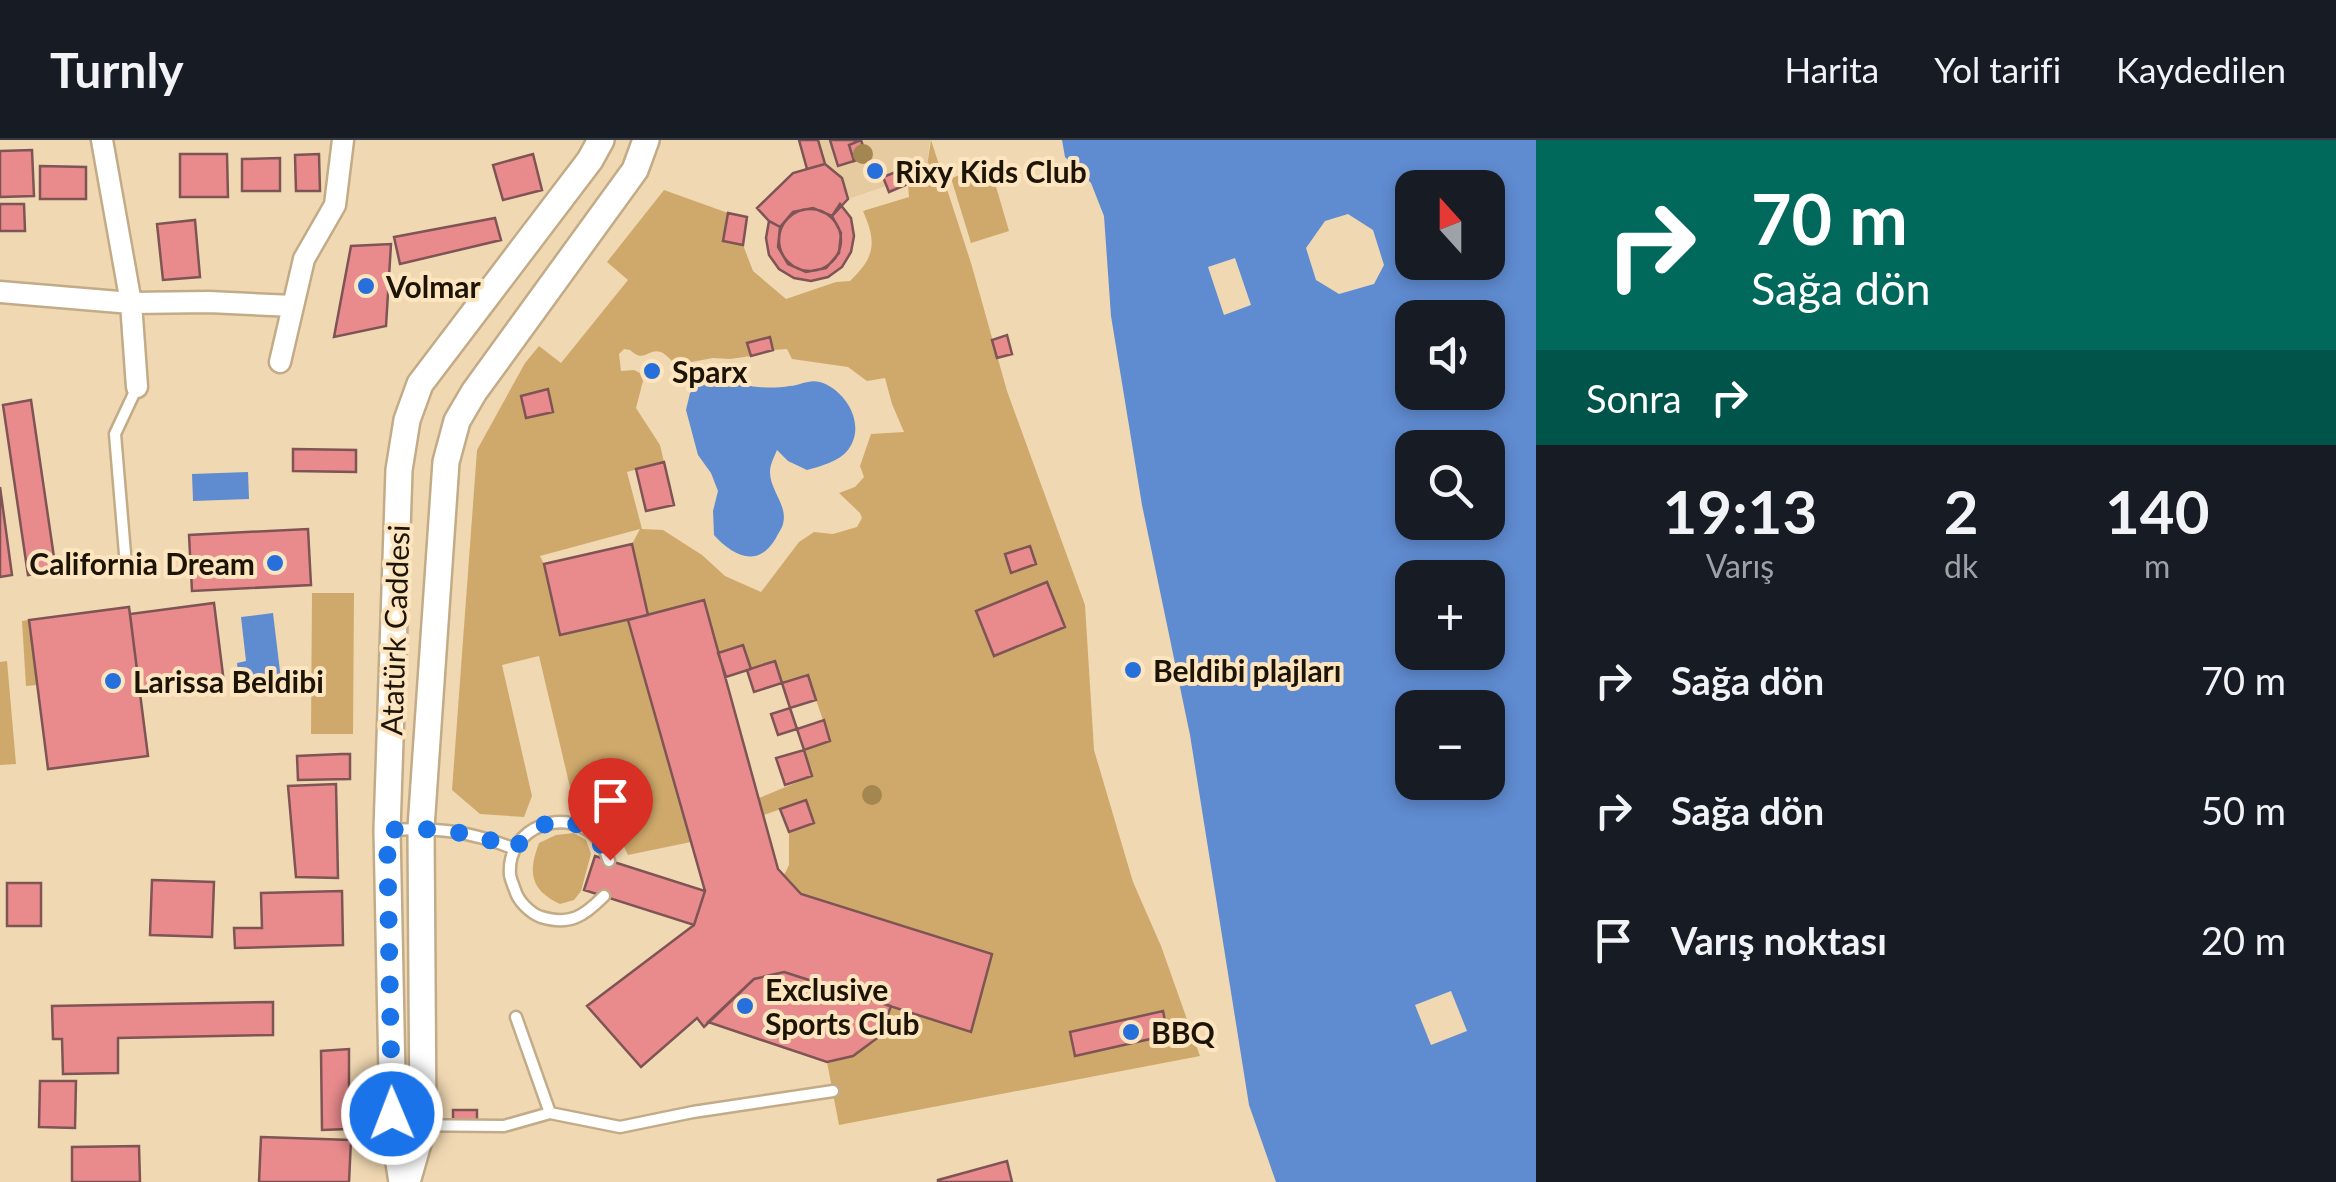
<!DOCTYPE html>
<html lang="tr">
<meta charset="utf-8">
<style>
:root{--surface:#171b24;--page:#242831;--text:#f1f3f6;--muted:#9ea1a6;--line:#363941}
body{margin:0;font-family:Lato,sans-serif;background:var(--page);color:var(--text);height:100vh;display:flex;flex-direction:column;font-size:38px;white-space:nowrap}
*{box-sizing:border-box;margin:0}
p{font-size:32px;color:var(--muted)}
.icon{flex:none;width:55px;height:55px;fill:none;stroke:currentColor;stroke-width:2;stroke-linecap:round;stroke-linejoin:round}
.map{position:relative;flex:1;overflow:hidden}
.details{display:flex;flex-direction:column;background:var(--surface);width:800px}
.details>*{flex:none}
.hud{background:#00695c;color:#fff;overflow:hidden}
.needle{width:65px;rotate:339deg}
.buttons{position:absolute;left:1395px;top:30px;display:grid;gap:20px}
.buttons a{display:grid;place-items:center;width:110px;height:110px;border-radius:20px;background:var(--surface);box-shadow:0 5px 15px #0003;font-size:50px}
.pin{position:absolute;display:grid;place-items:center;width:85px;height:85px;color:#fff;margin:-102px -42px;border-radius:50% 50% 50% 0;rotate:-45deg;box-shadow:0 0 10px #0007}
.pin .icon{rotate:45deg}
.me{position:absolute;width:110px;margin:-55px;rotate:359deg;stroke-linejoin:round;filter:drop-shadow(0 0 8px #0008)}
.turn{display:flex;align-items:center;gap:35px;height:210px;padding:0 50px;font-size:45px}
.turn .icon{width:130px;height:130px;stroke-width:2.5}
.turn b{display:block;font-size:70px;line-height:85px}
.then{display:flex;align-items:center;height:95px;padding:0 50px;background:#0003;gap:20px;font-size:38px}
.eta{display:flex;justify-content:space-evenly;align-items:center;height:170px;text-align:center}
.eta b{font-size:60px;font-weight:700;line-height:70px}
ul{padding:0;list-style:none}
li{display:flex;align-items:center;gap:30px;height:130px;padding:0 50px}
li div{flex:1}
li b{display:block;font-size:38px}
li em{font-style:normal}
header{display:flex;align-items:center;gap:60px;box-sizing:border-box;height:140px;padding:0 50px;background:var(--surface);border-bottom:2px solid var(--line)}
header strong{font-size:48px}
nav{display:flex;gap:55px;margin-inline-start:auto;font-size:35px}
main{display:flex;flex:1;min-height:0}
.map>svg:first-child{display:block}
.built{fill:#e7cba0}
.green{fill:#cfa96b;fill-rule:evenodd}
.water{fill:#5f8bd0;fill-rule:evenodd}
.pier{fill:#f0d8b2}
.building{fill:#e98b8d;stroke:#7e5454;stroke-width:2.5}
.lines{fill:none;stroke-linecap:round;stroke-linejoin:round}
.service-casing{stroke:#c2ab87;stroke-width:15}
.minor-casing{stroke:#c2ab87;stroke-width:25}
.tertiary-casing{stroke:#c2ab87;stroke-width:30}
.service{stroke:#fff;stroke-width:10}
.minor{stroke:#fff;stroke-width:20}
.tertiary{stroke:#fff;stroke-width:25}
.tree{fill:#a48750}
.route{stroke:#1a73e8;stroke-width:18;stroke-dasharray:0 32.4}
.poi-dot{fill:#2770dc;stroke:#fde5bf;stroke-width:4}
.labels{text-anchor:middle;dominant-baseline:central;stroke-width:8;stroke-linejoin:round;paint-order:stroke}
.poi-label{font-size:30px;font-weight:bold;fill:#1c1406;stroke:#fde5bf;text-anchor:start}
.street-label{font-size:30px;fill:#1c1406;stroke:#fde5bf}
</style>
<header>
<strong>Turnly</strong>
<nav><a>Harita</a><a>Yol tarifi</a><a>Kaydedilen</a></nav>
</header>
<main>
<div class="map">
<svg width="1536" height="1042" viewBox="0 0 1536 1042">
<rect width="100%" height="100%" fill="#f0d8b2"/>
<path class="built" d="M799 0H930L927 26 917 40 889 52 886 46 848 59 807 29Z"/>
<path class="green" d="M931 0 971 123 1007 251 1085 465 1094 610 1133 742 1161 806 1200 916 839 985 827 922 853 916 880 896 801 754 784 735 789 725V692L814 682 806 660 764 675 759 658 812 636 804 610 830 601 808 536 782 543 775 522 751 529 743 505 718 513 705 466 648 475 632 404 640 389 540 416 544 424 560 495 628 480 691 702 628 715 605 666 570 647 539 516 502 525 532 656 524 677 480 674 452 650 477 310 525 223 539 206 561 223 628 140 607 122 664 50 728 73 723 101 743 105 753 131 786 159 836 142 850 141C875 117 877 103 863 71L909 57 908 44 917 40 914 32 927 26ZM770 197 773 210 787 209 792 219 848 227 867 241 885 238 892 264 904 292 871 294 860 326 864 337 855 347 839 353 860 373 862 378 857 387 833 394 814 392 799 402 761 452 725 436 702 415 663 390 642 389 627 332 664 322 660 305 636 268 643 241 640 233 634 230 621 231 619 214 624 209 630 210C645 224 647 208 661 212 668 215 675 225 680 230L686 223 713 218 730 219 751 216 748 203Z
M990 26 1009 91 971 103 951 38Z
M312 453H354L353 594H311Z
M29 480 37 545 26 546 22 481Z
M7 521 16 624 0 625V522Z
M574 693 586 700 591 714 581 751 574 760 560 764C530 750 528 732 539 703L556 695Z"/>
<path class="water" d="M1062 0H1536V1042H1276L1249 965 1190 595 1142 365 1111 176 1104 76 1091 43 1065 17ZM1412 48H1488V122H1412ZM1412 178H1488V252H1412ZM1412 308H1488V382H1412ZM1412 438H1488V512H1412ZM1412 568H1488V642H1412Z
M721 239C743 246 766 250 790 246 801 245 809 239 820 242 846 250 867 285 848 310 838 322 821 326 807 330L788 321 777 310C774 317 770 325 770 332 770 351 788 365 783 384 782 389 778 393 776 398 758 429 733 416 714 395L713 371 718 351 711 333 698 315 686 270 690 253 708 240Z
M248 332 249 359 193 361 192 334Z
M273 473 282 548 249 551 247 532 238 533 237 523 246 521 241 477Z"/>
<path class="pier" d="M1348 74 1373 90 1384 125 1374 144 1339 154 1316 140 1306 108 1325 81Z
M1235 118 1251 165 1224 175 1208 127Z
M1451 851 1467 891 1431 905 1415 865Z"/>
<path class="building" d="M799 0H818L825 24 807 29Z
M830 0H861L849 5 854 21 838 26Z
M861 0 864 9 859 11 862 18 854 21 849 5Z
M32 10 34 56 0 57V11Z
M180 14H227L228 57H180Z
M319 14 320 51H296L295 15Z
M533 14 542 50 503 60 493 25Z
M280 18V51H242V19Z
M825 24 842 38 848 59 832 76 813 68 793 72 780 87 769 81 757 68 793 33Z
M40 26 86 27V59H40Z
M911 26 917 40 889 52 883 37Z
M0 64H24L25 91H0Z
M840 64 851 78 854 96 851 112 842 127 828 137 811 141 794 138 779 129 769 115 766 98 769 81 780 87 778 107 788 124 806 132 826 128 839 113 841 93 832 76Z
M779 100a31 31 0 1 1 62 0a31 31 0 1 1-62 0Z
M728 73 747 77 743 105 723 101Z
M495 78 501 100 400 124 394 97Z
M195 80 200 137 163 140 157 84Z
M391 104 386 186 334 197 351 106Z
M1007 195 1012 214 997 218 992 200Z
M770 197 773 210 751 216 747 203Z
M548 249 553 272 526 278 521 256Z
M31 260 56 431 28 435 3 265Z
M293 309 356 310V332L293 331Z
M664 322 674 365 646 371 636 329Z
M0 347 12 435 0 437Z
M308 389 311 445 192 451 189 395Z
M632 404 648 475 560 495 544 424Z
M1030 406 1036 424 1011 433 1005 414Z
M1047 442 1065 487 994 516 976 471Z
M704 460 778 729 801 754 992 814 971 892 784 832 754 839 704 887 697 878 641 927 587 866 694 785 705 751 628 480Z
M214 463 224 543 140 554 130 474Z
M129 467 148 616 48 629 29 480Z
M743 505 751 529 726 537 718 513Z
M775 521 782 543 754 552 747 530Z
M808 535 816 560 790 568 782 543Z
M790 568 797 589 778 595 771 574Z
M824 580 830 601 804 610 797 589Z
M804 610 812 636 785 645 776 618Z
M342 614H350V639L298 640 297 616Z
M336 644 338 738 296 737 288 646Z
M806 660 814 683 789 692 780 669Z
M595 716 705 751 694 785 584 750Z
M152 740 214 742 212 797 150 795Z
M7 743H41V786H7Z
M342 751 343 805 235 808 234 788H262L261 753Z
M784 832 891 866 880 896 853 916 827 922 708 882 754 839Z
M273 862V895L118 898V933L63 934 62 899H53L52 866Z
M1163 871 1168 895 1075 916 1070 892Z
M349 909V989L322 990 321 911Z
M40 941H76L75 988 39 987Z
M453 970H477V982H453Z
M261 997 351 1000 349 1042H259Z
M139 1006 140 1042H72V1007Z
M1007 1021 1012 1042H938V1040Z"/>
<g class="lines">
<defs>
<path id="service" d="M126 426 115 294 137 247
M388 690C436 687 470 691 515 709
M604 756C584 776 570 786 541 777 530 773 518 761 515 750 513 745 511 740 510 735 506 686 568 664 599 700 604 705 606 714 609 721
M516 877 550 973
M396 985 504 986 550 973 620 987 693 972 833 951"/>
<path id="minor" d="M102 0 131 163 137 247
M0 152 131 163 209 162 293 166
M280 222 304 119 335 65 343 0"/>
<path id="tertiary" d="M402 1042 393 985 387 690 399 330 407 280 420 244 590 20 601 0
M407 1042 423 986 421 688 446 322 457 281 474 252 635 30 646 0"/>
</defs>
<use href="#service" class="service-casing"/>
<use href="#minor" class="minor-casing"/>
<use href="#tertiary" class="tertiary-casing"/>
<use href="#service" class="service"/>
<use href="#minor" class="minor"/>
<use href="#tertiary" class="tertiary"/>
</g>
<g class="tree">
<circle cx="863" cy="14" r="10"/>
<circle cx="872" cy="655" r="10"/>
</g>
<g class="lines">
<path class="route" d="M392 974 387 690C436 687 469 691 515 709 547 667 588 674 610 720"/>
</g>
<g class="poi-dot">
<circle cx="875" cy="31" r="10"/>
<circle cx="366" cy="146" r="10"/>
<circle cx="652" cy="231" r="10"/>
<circle cx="275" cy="423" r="10"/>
<circle cx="1133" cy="530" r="10"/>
<circle cx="113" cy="541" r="10"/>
<circle cx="745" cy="866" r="10"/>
<circle cx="1131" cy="892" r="10"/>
</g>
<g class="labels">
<g class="poi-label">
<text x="895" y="31">Rixy Kids Club</text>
<text x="386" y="146">Volmar</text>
<text x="672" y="231">Sparx</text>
<text x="255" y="423" text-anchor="end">California Dream</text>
<text x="1153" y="530">Beldibi plajları</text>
<text x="133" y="541">Larissa Beldibi</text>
<text x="765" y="849">Exclusive<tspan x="765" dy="34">Sports Club</tspan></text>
<text x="1151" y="892">BBQ</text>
</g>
<g class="street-label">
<text transform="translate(394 490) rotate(-88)">Atatürk Caddesi</text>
</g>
</g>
</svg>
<div class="buttons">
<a><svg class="needle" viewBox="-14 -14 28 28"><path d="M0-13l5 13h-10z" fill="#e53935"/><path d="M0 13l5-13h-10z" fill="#9ea1a6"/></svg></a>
<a><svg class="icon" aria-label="sound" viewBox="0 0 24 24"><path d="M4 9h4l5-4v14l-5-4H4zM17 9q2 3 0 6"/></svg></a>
<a><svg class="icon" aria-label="search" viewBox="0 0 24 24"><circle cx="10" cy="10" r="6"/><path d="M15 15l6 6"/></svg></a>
<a>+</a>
<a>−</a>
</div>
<div class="pin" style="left:610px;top:720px;background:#d93025"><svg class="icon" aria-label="arrive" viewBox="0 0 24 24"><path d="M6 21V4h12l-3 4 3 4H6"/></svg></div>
<svg class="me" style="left:392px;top:974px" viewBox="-20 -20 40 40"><circle r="17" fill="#1a73e8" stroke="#fff" stroke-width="3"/><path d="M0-11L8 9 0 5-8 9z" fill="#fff"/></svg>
</div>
<section class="details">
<div class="hud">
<div class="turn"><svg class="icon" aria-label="right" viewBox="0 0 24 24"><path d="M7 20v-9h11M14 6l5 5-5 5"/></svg><div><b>70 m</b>Sağa dön</div></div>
<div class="then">Sonra<svg class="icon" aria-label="right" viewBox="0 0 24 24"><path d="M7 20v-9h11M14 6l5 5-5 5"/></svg></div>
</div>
<div class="eta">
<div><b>19:13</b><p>Varış</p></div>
<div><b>2</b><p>dk</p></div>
<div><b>140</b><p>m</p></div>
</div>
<ul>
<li><svg class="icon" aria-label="right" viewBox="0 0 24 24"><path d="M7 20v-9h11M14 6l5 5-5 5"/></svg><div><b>Sağa dön</b></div><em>70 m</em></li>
<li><svg class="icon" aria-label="right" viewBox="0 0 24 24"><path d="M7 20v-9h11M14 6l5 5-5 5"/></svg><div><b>Sağa dön</b></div><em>50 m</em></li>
<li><svg class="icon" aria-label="arrive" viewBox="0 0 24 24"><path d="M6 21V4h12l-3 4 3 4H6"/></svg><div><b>Varış noktası</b></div><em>20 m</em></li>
</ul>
</section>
</main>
